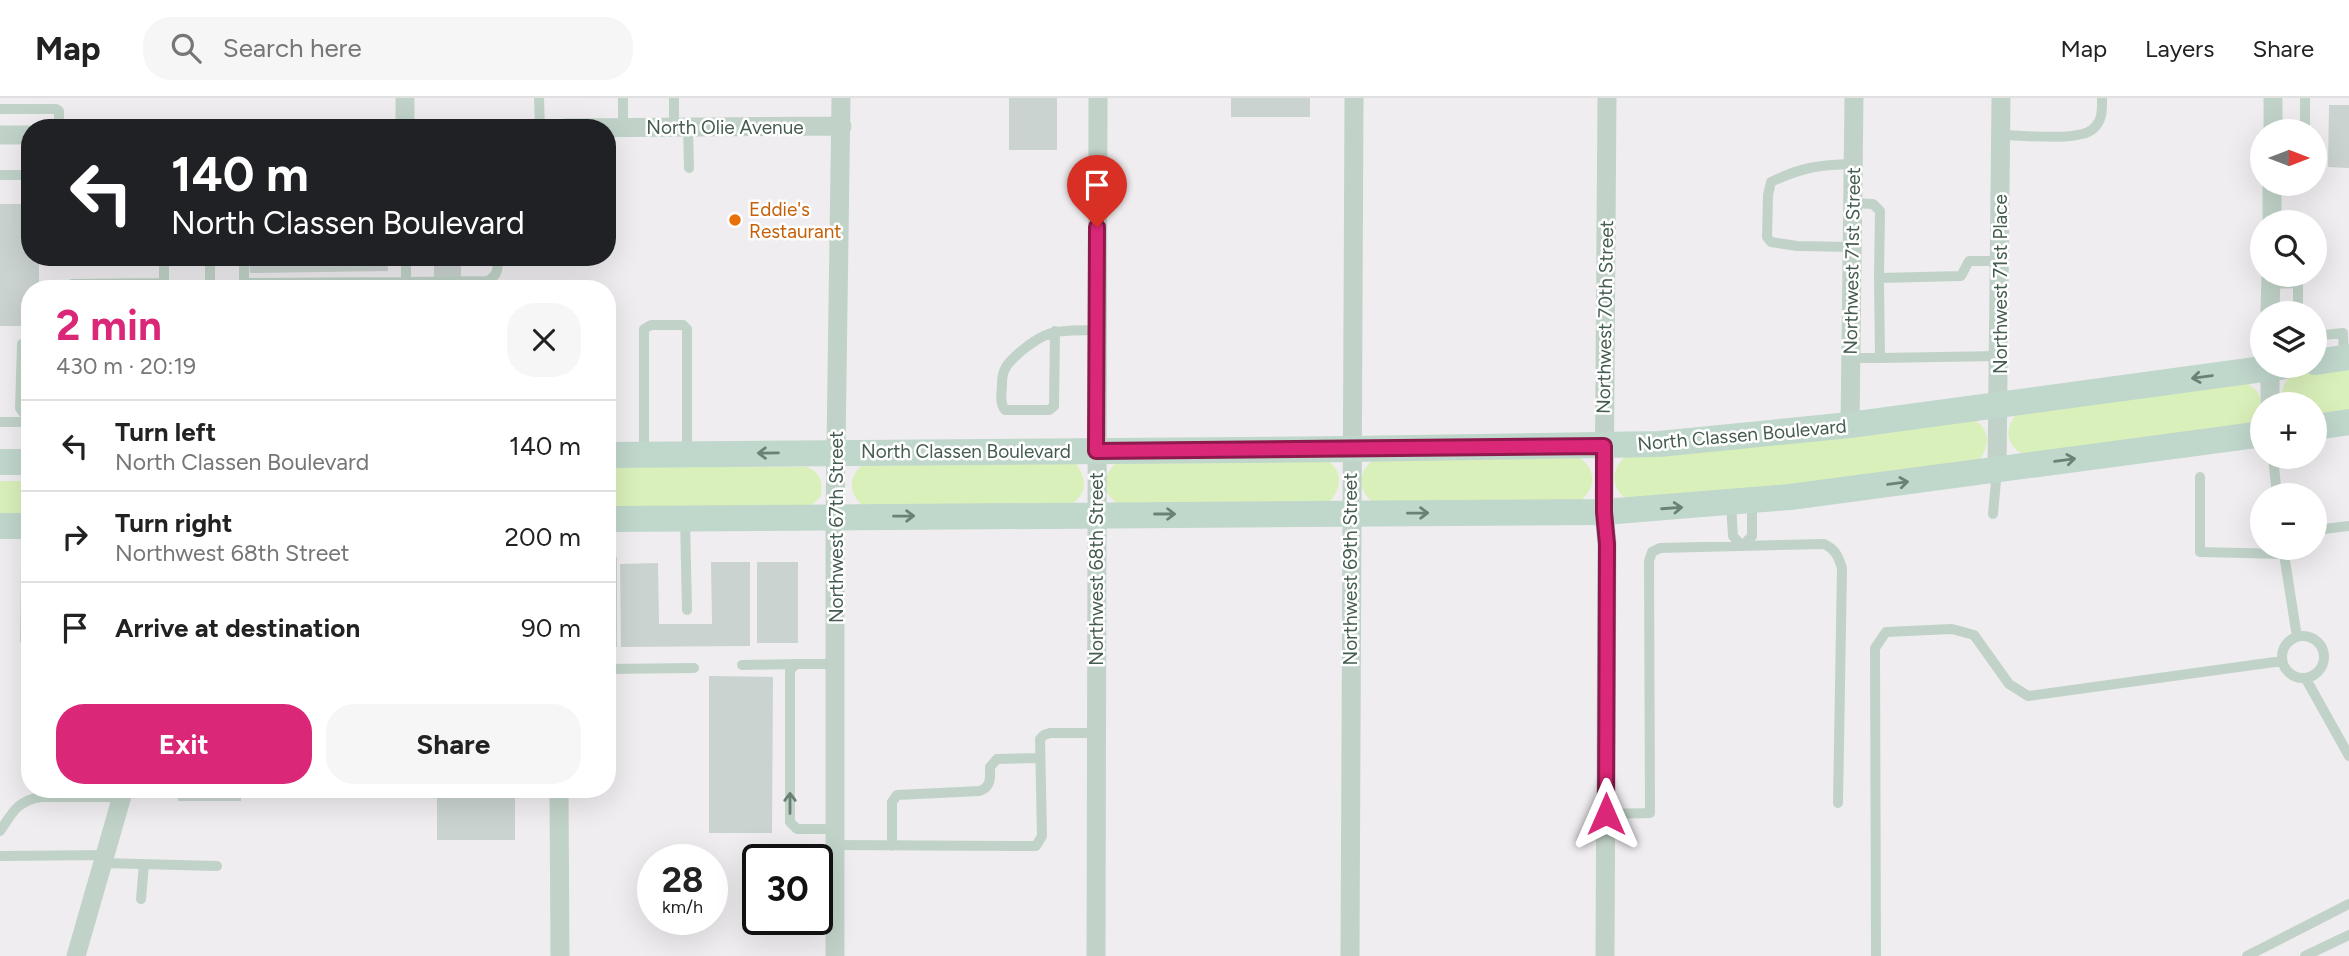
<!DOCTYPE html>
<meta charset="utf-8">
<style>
:root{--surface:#fff;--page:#f6f6f6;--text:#222;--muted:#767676;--line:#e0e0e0;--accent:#db2777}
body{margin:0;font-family:Figtree,sans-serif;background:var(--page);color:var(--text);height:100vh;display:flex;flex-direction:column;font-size:26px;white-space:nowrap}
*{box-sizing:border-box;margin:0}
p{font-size:23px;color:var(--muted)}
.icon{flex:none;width:38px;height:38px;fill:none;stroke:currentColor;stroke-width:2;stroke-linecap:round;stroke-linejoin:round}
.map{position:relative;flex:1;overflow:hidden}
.details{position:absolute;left:21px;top:182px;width:595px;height:518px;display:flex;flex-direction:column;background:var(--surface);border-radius:28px;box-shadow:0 7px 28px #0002}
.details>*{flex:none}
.top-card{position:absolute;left:21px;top:21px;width:595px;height:147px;border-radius:28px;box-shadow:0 7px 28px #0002;background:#202124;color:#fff;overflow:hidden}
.needle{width:46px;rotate:90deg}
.controls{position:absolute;left:2250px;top:21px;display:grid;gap:14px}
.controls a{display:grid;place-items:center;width:77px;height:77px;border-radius:50%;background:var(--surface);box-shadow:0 7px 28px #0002;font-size:35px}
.speed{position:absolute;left:637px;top:746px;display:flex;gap:14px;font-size:35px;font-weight:700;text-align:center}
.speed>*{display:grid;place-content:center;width:91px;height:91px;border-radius:50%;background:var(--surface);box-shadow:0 7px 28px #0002;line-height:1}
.speed small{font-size:18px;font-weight:400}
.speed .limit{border:4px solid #111;border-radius:10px;background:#fff;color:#111}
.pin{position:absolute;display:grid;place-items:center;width:60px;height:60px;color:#fff;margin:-72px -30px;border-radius:50% 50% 50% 0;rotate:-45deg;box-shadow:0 0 7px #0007}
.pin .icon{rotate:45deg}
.me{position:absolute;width:77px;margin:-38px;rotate:0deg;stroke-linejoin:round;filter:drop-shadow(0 0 5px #0008)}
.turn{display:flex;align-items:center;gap:24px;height:147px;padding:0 35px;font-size:32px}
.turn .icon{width:91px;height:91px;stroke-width:2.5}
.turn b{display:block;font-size:49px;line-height:60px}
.round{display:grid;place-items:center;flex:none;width:74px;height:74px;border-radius:28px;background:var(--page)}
.headline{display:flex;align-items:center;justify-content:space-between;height:119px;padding:0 35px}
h1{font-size:42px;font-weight:700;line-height:52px;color:var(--accent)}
.primary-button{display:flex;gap:14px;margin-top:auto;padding:14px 35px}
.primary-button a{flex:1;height:80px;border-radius:28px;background:var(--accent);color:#fff;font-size:28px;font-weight:700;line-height:80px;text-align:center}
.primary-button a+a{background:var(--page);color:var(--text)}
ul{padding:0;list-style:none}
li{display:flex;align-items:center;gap:21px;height:91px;padding:0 35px;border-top:2px solid var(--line)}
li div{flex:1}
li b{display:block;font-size:26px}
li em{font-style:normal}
header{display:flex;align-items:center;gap:42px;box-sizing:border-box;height:98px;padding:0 35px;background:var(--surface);border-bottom:2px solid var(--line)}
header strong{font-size:33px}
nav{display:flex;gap:38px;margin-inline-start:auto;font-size:24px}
.search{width:490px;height:63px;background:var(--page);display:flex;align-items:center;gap:18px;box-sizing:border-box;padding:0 24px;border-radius:28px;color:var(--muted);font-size:26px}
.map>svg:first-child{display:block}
.green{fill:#daf0ba}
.building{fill:#cad3d0}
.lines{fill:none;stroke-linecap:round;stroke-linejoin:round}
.lane{stroke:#c1d3c9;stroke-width:10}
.street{stroke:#c1d3c9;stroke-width:19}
.secondary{stroke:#c0d7cc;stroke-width:26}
.oneway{stroke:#6a8175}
.oneway2{stroke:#6a8074}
.route-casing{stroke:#8e194d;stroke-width:18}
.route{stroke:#db2777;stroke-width:12}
.food-dot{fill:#e8710a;stroke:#fff;stroke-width:2.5}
.labels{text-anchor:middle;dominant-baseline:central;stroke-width:5;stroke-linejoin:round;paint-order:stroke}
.street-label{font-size:19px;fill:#455c50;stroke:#fff}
.food-label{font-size:19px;fill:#c56008;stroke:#fff;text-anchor:start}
</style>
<header>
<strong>Map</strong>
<div class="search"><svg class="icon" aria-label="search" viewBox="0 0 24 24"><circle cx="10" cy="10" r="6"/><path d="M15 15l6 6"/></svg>Search here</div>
<nav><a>Map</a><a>Layers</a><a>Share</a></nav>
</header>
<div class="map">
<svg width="2349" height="858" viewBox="0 0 2349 858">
<rect width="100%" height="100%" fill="#f0edf0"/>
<path class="green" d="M2349 268V316L2315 320V306H2283C2280 291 2284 281 2298 275Z
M2246 284 2258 294C2264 310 2259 320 2246 329L2024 357C2006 347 2004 332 2016 316Z
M1972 321C1990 329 1991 347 1979 362L1758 394 1630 403C1611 393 1609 372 1626 358Z
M1579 359C1596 371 1597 390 1580 403L1373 404C1357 392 1358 373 1374 361Z
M1325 361C1343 371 1343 390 1329 404L1117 405C1100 394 1103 375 1118 363Z
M1074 363C1086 378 1089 394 1072 406L862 407C849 395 848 381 861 368Z
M607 369H807C821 375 823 384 821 398L811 408 607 413Z
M0 383H30V420L0 421Z"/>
<path class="building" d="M1009 0H1057V52H1009Z
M1231 0H1310V19H1231Z
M2329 7H2349V70L2328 69Z
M0 106H30V159H39V191H30V228H0Z
M249 159H387L388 173 250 175Z
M427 159H486V165L461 166V179H434V165H427Z
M607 459H617V549H607Z
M711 464H750V548L621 549 620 466 658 465 659 526H712Z
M757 464H798V545H757Z
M21 466H30V545L20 544Z
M709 578 773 579 772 735H709Z
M178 691H241V703H178Z
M437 691H478V698H515V742H437Z"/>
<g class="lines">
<path class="lane" d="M539 0 540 30
M623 0V30
M674 0V29
M0 11H56L59 13V30
M688 29 689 70
M2305 33V0
M2001 37C2022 37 2078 44 2093 31 2103 22 2102 11 2102 0
M0 77H30
M2272 88H2305V86
M1852 105 1873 106 1880 113 1879 180
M1852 149 1797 148 1771 144 1767 139 1768 97 1771 84C1802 69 1819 67 1853 66
M244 159V185L406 184V159
M406 184 487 183C498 178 498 171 498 159
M72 186 164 185
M2271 186 2298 185V215
M164 190V159
M210 191V159
M1055 233 1054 308 1049 312H1005C999 304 1002 295 1002 285 1002 270 1009 264 1020 254 1050 229 1060 233 1097 232
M2315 238 2343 235 2344 259
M22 246 20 310 30 324V332
M1851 260H1880L1879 180 1961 178 1969 163H2000
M1880 260 1999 258
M0 324H30
M644 354V231L651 227H683L687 231V356
M2273 359 2277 397
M2200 379V454L2284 456
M1731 406 1733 438 1742 448 1752 438V405
M1993 416 1997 372
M685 421 687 512
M2315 432 2349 428
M2283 450 2297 539
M2282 559a21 21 0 1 1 42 0a21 21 0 1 1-42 0Z
M835 566H796L790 572V724L797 731H835
M742 567 796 566
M607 571 694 570
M2306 581 2349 658
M1606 716 1650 715 1649 463 1652 454 1660 450 1824 446C1836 452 1838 458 1842 470L1838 705
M0 733C13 714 17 703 41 699H122
M835 747 1036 748 1042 738 1040 641 1044 637 1050 635H1096
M892 748V704L897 697 980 693C992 688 990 679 990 669L997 661 1040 660
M0 758 105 757
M102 765 217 768
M141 801 144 766
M1876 858 1875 550 1886 534 1952 531 1974 537 2009 586 2028 598 2282 563
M2247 858 2349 806
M2305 858 2349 837"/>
<path class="street" d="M405 30V0
M566 30 842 28
M2273 33V0
M0 37H30
M2272 124V86
M2270 215 2271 177
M2270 268V306
M1850 327 1854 0
M1997 372 2001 0
M559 691 560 858
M76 858 124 691
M835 858V419L841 0
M1096 858 1098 0
M1350 858 1354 0
M1605 858 1607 446 1604 414 1607 0"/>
<path class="secondary" d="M2315 264 2349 259
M2315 329 2349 324
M607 357 1351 351 1659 346 1850 327 2285 268
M0 364H30
M607 421 1604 414 1790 399 2263 336
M0 428H30"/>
</g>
<defs><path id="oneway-shaft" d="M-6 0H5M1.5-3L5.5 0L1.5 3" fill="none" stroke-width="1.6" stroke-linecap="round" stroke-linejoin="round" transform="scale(1.75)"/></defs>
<g class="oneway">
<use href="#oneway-shaft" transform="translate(2202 279) rotate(172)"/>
<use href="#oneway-shaft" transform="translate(768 355) rotate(179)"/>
<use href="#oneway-shaft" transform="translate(2065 362) rotate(-8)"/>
<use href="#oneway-shaft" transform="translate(1898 385) rotate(-8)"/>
<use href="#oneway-shaft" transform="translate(1672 410) rotate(-4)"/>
<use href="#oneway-shaft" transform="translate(1418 415) rotate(-1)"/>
<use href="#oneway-shaft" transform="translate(1165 416)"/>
<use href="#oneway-shaft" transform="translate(904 418) rotate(-1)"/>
</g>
<use class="oneway2" href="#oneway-shaft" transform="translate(790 705) rotate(-90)"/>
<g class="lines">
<defs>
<path id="route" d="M1097 129 1096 353 1604 348V414L1607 446 1606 716"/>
</defs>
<use href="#route" class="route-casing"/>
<use href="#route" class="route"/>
</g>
<circle class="food-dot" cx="735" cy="122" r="7"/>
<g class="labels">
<g class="street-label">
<text x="725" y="29">North Olie Avenue</text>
<text transform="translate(1852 163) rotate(-89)">Northwest 71st Street</text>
<text transform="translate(2000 186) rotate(-90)">Northwest 71st Place</text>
<text transform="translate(1605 219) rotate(-89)">Northwest 70th Street</text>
<text transform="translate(1742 337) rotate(-5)">North Classen Boulevard</text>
<text x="966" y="353">North Classen Boulevard</text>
<text transform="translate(836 429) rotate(-90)">Northwest 67th Street</text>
<text transform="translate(1096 471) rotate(-90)">Northwest 68th Street</text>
<text transform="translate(1350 471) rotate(-90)">Northwest 69th Street</text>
</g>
<g class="food-label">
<text x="749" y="111">Eddie's<tspan x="749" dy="22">Restaurant</tspan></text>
</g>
</g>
</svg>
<div class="controls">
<a><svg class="needle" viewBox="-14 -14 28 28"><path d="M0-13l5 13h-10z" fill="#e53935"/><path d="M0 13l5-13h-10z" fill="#767676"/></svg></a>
<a><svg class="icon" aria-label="search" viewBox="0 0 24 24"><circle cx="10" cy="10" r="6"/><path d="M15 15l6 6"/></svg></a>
<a><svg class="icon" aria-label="layers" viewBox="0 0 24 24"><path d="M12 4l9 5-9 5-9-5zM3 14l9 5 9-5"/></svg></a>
<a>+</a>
<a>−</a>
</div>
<div class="speed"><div>28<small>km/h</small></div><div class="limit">30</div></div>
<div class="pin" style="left:1097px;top:129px;background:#d93025"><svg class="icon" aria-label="arrive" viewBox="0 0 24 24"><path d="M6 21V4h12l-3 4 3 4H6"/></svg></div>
<svg class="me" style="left:1606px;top:716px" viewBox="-20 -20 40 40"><path d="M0-17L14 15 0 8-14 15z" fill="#db2777" stroke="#fff" stroke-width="4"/></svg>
<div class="top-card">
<div class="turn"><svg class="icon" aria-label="left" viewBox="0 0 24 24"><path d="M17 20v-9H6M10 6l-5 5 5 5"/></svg><div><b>140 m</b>North Classen Boulevard</div></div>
</div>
<section class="details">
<div class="headline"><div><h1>2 min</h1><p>430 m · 20:19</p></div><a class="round"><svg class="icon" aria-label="close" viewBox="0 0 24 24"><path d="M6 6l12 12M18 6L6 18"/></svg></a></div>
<ul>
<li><svg class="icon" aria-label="left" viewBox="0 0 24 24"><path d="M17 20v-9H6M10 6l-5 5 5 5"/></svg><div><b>Turn left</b><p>North Classen Boulevard</p></div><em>140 m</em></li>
<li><svg class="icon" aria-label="right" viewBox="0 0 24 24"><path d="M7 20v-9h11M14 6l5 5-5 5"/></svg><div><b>Turn right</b><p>Northwest 68th Street</p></div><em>200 m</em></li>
<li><svg class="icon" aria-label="arrive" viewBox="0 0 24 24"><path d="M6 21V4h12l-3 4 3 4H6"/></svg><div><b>Arrive at destination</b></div><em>90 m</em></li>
</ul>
<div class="primary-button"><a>Exit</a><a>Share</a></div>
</section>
</div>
